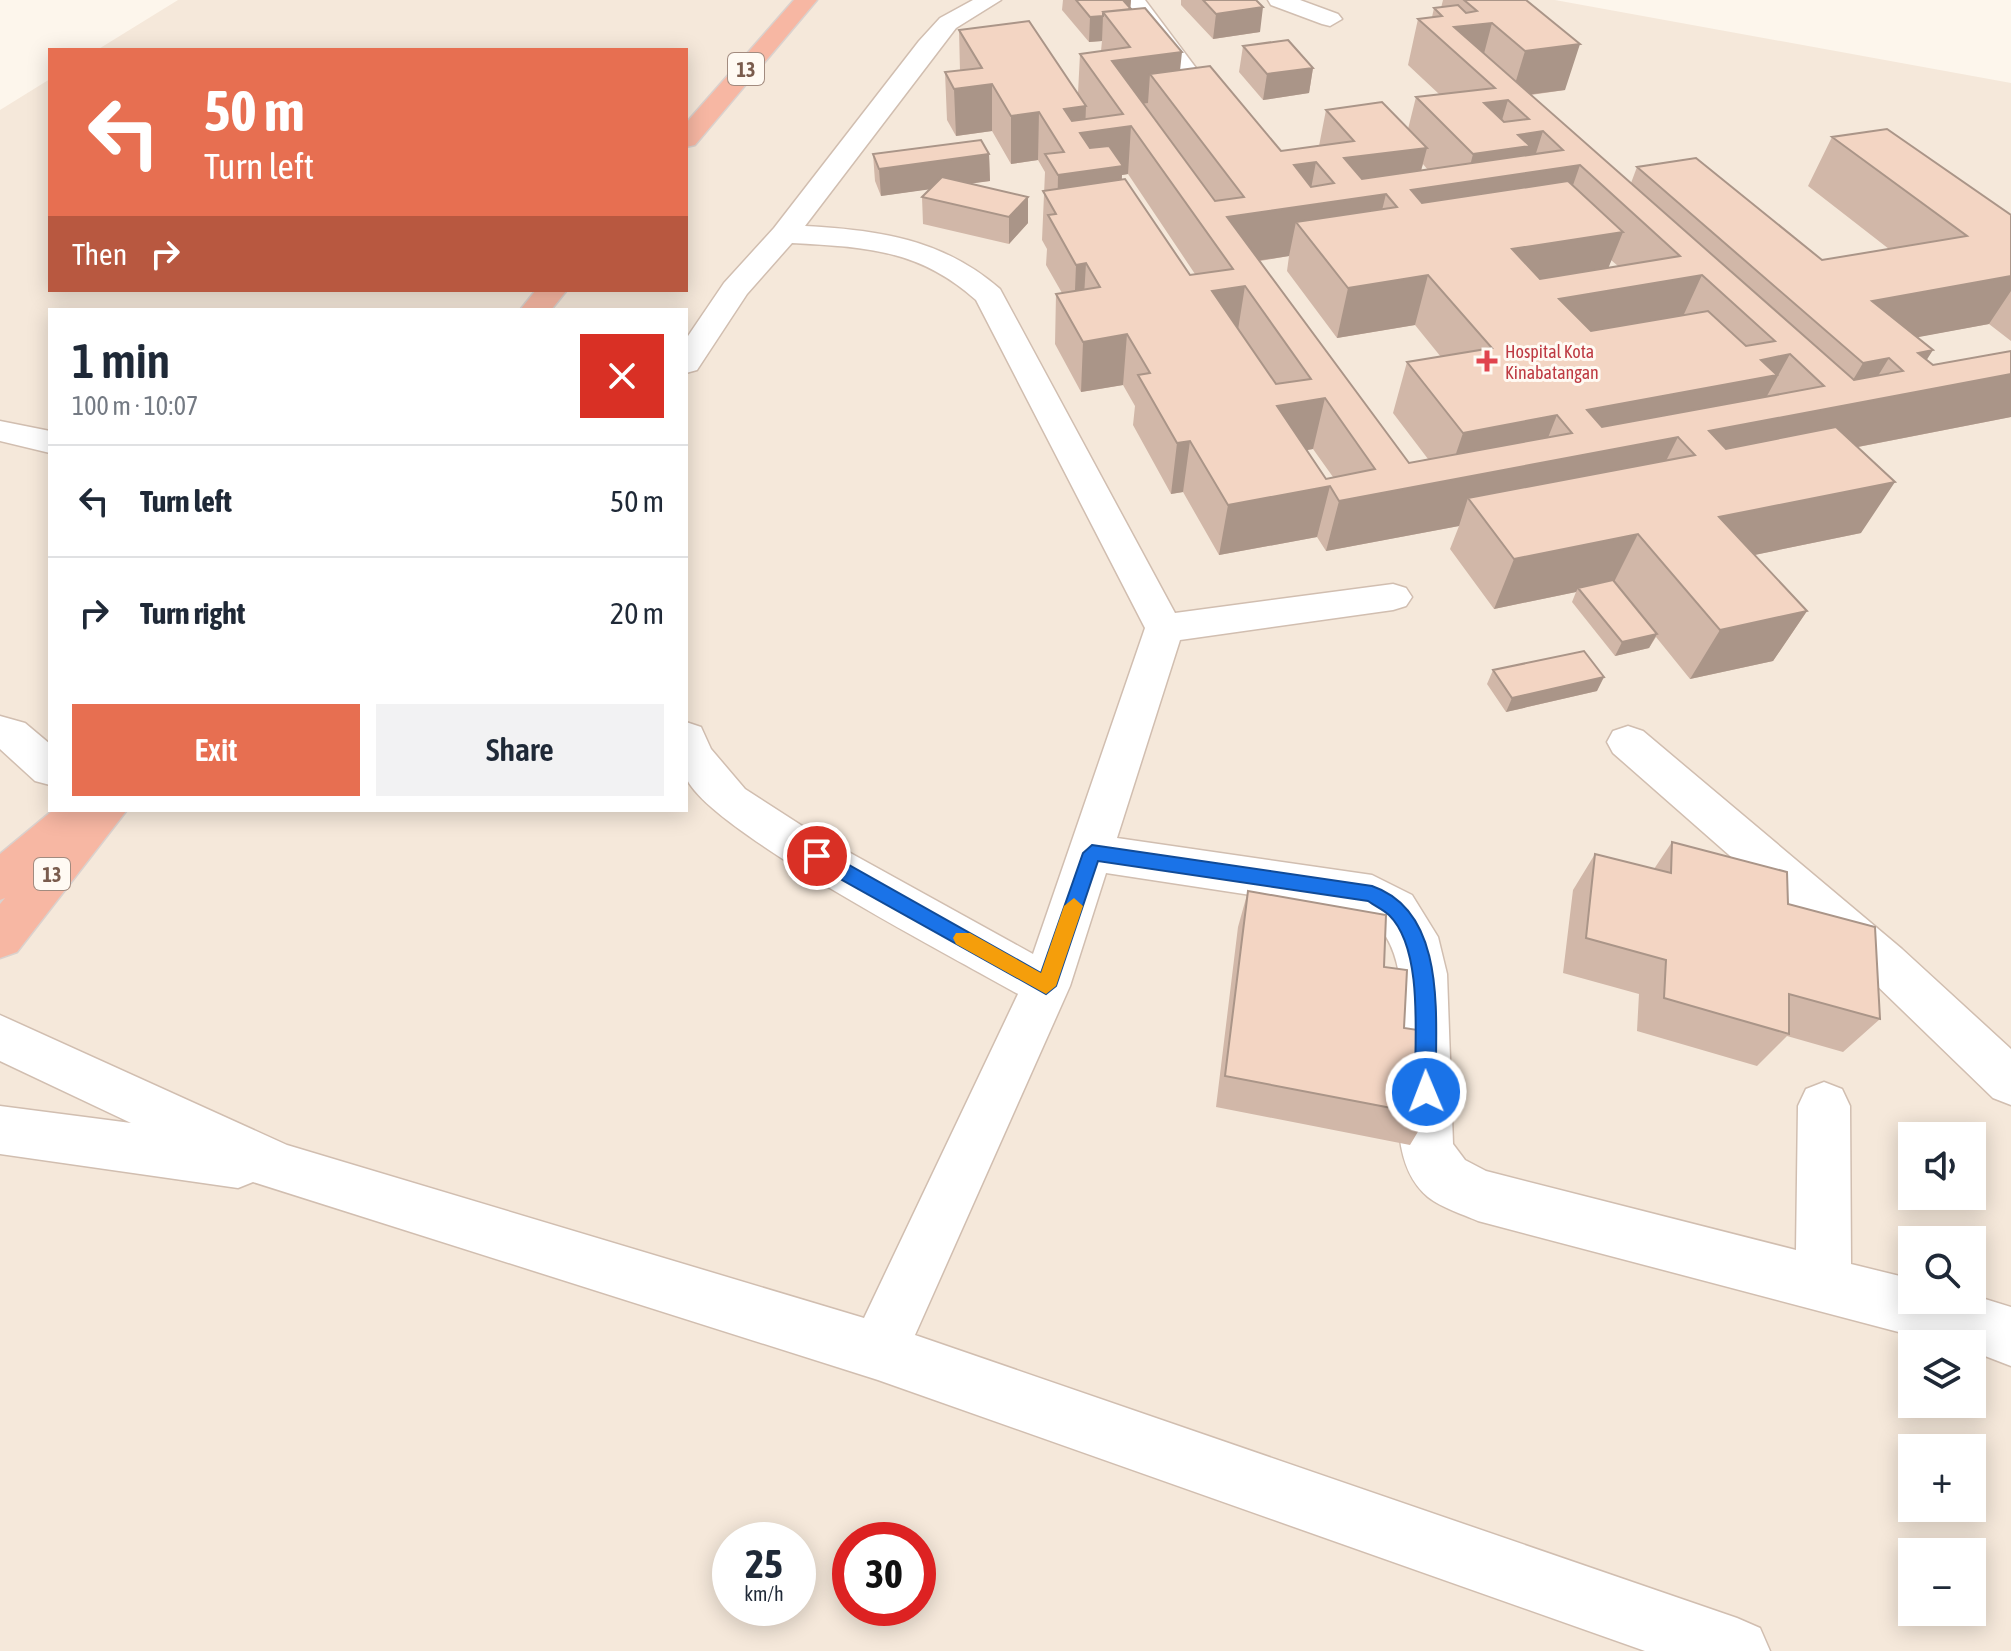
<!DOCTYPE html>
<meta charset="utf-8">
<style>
:root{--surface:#fff;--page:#f2f2f3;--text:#1f2937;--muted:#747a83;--line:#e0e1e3;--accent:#e76f51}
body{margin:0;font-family:"Asap Condensed",sans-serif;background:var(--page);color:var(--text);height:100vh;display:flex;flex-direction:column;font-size:30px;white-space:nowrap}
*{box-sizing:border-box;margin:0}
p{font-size:26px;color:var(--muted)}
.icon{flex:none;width:44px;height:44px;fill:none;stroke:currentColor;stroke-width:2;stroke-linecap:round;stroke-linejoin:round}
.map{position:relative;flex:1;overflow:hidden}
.side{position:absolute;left:48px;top:308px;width:640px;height:504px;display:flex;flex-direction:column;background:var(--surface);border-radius:0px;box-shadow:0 4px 20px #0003}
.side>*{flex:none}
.guide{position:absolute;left:48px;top:48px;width:640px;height:244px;border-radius:0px;box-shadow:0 4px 20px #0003;background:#e76f51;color:#fff;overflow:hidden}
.controls{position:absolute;left:1898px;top:1122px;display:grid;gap:16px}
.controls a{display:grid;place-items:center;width:88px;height:88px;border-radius:0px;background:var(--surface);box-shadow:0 4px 20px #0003;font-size:40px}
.speed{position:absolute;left:712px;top:1522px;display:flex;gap:16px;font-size:40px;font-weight:700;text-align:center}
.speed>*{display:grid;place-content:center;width:104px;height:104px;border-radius:50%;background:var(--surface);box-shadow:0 4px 20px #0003;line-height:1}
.speed small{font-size:20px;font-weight:400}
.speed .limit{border:12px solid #d22;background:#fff;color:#111}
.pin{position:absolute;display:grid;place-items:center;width:68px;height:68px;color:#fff;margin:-34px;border:4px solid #fff;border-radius:50%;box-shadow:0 2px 8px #0007}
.me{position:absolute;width:88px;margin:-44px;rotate:359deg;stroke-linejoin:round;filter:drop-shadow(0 0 6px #0008)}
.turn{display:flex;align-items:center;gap:28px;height:168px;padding:0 24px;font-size:36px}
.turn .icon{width:104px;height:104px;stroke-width:2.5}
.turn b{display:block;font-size:56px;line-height:68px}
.then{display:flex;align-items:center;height:76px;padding:0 24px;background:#0003;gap:16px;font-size:30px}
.round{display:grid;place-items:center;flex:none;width:84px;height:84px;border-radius:0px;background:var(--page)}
.overview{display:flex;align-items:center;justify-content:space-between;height:136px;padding:0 24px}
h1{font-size:48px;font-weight:600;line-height:60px}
.cta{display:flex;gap:16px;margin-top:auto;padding:16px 24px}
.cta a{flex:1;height:92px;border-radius:0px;background:var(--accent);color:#fff;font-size:32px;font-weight:600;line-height:92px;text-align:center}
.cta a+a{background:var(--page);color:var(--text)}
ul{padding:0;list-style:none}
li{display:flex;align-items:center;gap:24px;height:112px;padding:0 24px;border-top:2px solid var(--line)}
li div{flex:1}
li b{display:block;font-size:30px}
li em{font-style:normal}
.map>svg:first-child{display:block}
.residential{fill:#f5e8da;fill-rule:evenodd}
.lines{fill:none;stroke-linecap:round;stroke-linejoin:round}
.minor-casing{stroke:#d1beb0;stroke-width:3}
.highway-casing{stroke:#dad1cd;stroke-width:3}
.minor{fill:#fff;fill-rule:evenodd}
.highway{fill:#f7b7a3;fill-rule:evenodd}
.wall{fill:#d1b7a8;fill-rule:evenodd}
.shaded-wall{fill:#aa9588}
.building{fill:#f3d5c3;stroke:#aa9588;stroke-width:2;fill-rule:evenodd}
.route{fill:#1a73e8;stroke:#114b97;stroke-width:2}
.slow{fill:#f59e0b}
.health-dot{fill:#e0444e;stroke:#fffaf3;stroke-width:3}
.labels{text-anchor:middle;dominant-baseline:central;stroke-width:6;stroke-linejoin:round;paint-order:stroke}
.far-health-label{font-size:18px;fill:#be3a42;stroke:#fffaf3;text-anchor:start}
.shield{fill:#fffaf3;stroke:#a28b7f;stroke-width:2}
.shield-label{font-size:20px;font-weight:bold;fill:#7a5c4d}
</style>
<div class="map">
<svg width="2011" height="1651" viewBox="0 0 2011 1651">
<rect width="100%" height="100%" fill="#fdf6ec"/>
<path class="residential" d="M178 0H1555L2011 83V1651H0V110L50 79V290H686V50H97ZM50 310H686V810H50ZM1912 1136H1972V1196H1912ZM1912 1240H1972V1300H1912ZM1912 1344H1972V1404H1912ZM1912 1448H1972V1508H1912ZM730 1540H798V1608H730ZM850 1540H918V1608H850ZM1912 1552H1972V1612H1912Z"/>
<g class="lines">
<defs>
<path id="minor" d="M973 0H1001L956 28 805 226C878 230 943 239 1000 289L1175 613 1393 584 1406 588 1412 597 1406 606 1393 610 1180 640 1117 838 1372 875 1412 895 1438 937 1447 974 1453 1144 1465 1160 1486 1171 1796 1250 1798 1106 1806 1089 1824 1082 1842 1089 1850 1106 1851 1264 1912 1279V1300H1972V1295L2011 1307V1366L1972 1351V1344H1944L1478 1221C1462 1214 1442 1208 1428 1197 1356 1137 1448 966 1362 912L1106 873 1070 986 915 1335 1737 1618 1760 1628 1770 1651H1645L878 1380 253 1182 238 1188 0 1154V1106L131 1123 0 1061V1015L287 1145 864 1318 1018 994C959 960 705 829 686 777 681 763 686 737 686 722L701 727 711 749 745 789 807 829 1033 954 1145 628 976 300C919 249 865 247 792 243L747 294 697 370 686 373V339L724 283 774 228 919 41 940 18Z
M1122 0H1145L1232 116 1228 122H1210Z
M1268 0H1300L1338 14 1342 19 1330 26 1322 24 1271 5Z
M0 421 50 431V453L0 441Z
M0 716 25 723 50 744V785L35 781 0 749Z
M1628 726 1643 731 1902 949 2011 1049V1105L1993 1098 1868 977 1613 753 1607 742 1613 731Z"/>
<path id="highway" d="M794 0H817L695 145 686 147V123Z
M536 290H567L551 310H520Z
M127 810 17 952 0 958V904L5 898 0 900V854L52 811Z"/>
</defs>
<use href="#minor" class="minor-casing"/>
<use href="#highway" class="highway-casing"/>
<use href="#minor" class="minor"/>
<use href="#highway" class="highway"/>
</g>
<path class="wall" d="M1063 0H1131L1130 8 1180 70 1281 151 1319 146 1326 110 1408 129 1416 97 1439 94 1408 65 1418 19 1432 17 1434 8H1441L1443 0H1526L1565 90 1531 95 1631 183 1637 167 1822 260 1889 249 1808 186 1832 137 2011 215V341L1989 324 1917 337 1926 360 1933 365 2011 351V417L1858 447 1861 533 1754 555 1807 611 1773 661 1690 679 1656 637 1649 648 1615 656 1572 602 1576 592 1494 609 1450 549 1459 526 1326 551 1317 537 1219 555 1183 492 1171 494 1133 425 1135 406 1123 385 1081 392 1055 344 1056 294 1062 293 1046 265 1047 249 1042 240 1045 172 1038 160 1011 164 992 131 956 136 947 120 945 72 960 71 959 30 1078 93 1080 54 1101 51 1102 41 1089 42 1062 10ZM1423 164 1428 170 1421 171ZM1128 174 1195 274 1190 275 1122 180V175ZM1289 256 1287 271 1337 338 1415 325 1441 357 1407 362 1393 413 1428 459 1409 463 1260 261ZM1611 260 1618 266 1608 268ZM1313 449 1333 477 1326 479 1307 450Z
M1181 0H1256L1260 32 1213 39 1181 5Z
M1243 46 1313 68 1309 93 1263 100 1239 72Z
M873 154H989L990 181 971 183 1028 223 1009 244 923 224 922 197 929 189 881 196 875 181Z
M1493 670 1597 691 1506 712 1487 684Z
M1672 842 1788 904 1880 1019 1843 1052 1787 1036 1757 1066 1637 1031 1639 994 1563 973 1573 890 1595 854 1654 869Z
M1248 891 1384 967 1428 1115 1410 1145 1216 1107 1238 927Z"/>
<path class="shaded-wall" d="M1121 0H1131L1130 12Z
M1263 7 1260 32 1213 39 1216 14Z
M1103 16 1102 41 1089 42 1090 17Z
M1492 23 1480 69 1454 27Z
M1580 44 1565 90 1511 97 1525 51Z
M1182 52 1177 99 1150 74 1148 103 1118 107 1112 61Z
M1313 68 1309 93 1263 100 1267 74Z
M992 84V131L956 136 954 89Z
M1508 100 1494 147 1484 103Z
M1086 106 1085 132 1131 126 1128 174 1122 175 1119 215 1057 224 1058 175 1063 157 1064 109Z
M1039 112 1038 160 1011 164V116Z
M1543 131 1530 172 1580 165 1563 214 1399 239 1409 197 1386 194 1374 243 1296 222 1289 256 1230 265 1227 217 1294 165 1316 162 1308 205 1335 201 1344 158 1427 148 1416 189 1466 182 1473 154 1518 135Z
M989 154 990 181 881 196 879 169Z
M1028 197V223L1009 244V217Z
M1623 232 1603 281 1495 299 1512 249Z
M1086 263 1083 313 1074 315 1076 265Z
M1428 275 1415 325 1337 338 1348 288Z
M1702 275 1679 325 1541 349 1559 299Z
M2011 276V291L1989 324 1849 350 1872 301Z
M1245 286 1237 336 1212 291Z
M1127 334 1123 385 1081 392 1083 342Z
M1933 350 1905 394 2011 374V417L1683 481 1708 434 1678 437 1653 487 1468 498 1459 526 1326 551 1339 501 1447 480 1463 433 1557 415 1538 463 1567 458 1587 410 1761 360 1790 354 1762 405 1837 407 1863 363 1889 358 1862 402 1891 396 1918 353Z
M1325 398 1313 449 1267 457 1277 406Z
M1190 441 1183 492 1171 494 1177 443Z
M1895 482 1861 533 1691 568 1719 517Z
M1330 486 1317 537 1219 555 1228 505Z
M1638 534 1613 584 1578 588 1576 592 1494 609 1514 559Z
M1807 611 1773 661 1690 679 1720 630Z
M1657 634 1649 648 1615 656 1622 642Z
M1604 677 1597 691 1506 712 1512 698Z"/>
<path class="building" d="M1076 0H1123L1131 9 1103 12V16L1090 17Z
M1203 0H1256L1263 7 1216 14Z
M1464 0H1526L1580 44 1525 51 1492 23 1454 27 1854 380 1903 371 1889 358 1863 363 1637 167 1696 158 1822 260 1967 236 1832 137 1887 129 2011 215V276L1872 301 1933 350 1918 353 1933 365 2011 351V374L1709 431 1726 449 1836 427 1895 482 1719 517 1807 611 1720 630 1638 534 1514 559 1468 498 1695 455 1678 437 1339 501 1330 486 1228 505 1190 441 1177 443 1138 375 1150 373 1127 334 1083 342 1056 294 1100 287 1086 263 1076 265 1048 215 1056 214 1043 191 1125 179 1190 275 1233 269 1131 126 1080 133 1090 148 1109 146 1123 166 1058 175 1045 154 1064 152 1039 112 1011 116 992 84 954 89 945 72 982 68 959 30 1029 21 1086 106 1064 109 1072 121 1123 114 1080 54 1130 47 1103 12 1145 8 1182 52 1112 61 1215 201 1244 197 1150 74 1210 66 1281 151 1354 141 1326 110 1382 102 1427 148 1344 158 1362 179 1563 150 1543 131 1518 135 1530 146 1473 154 1416 97 1495 88 1418 19 1442 16 1434 8 1458 5 1466 13 1477 11ZM1508 100 1529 119 1504 122 1484 103ZM1316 162 1334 183 1311 187 1294 165ZM1580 165 1680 256 1540 279 1512 249 1623 232 1568 181 1422 203 1411 190ZM1386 194 1397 207 1296 222 1348 288 1428 275 1492 348 1407 362 1463 433 1557 415 1572 433 1409 463 1227 217ZM1702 275 1775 341 1746 346 1708 311 1591 331 1559 299ZM1245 286 1311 379 1276 384 1212 291ZM1790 354 1824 386 1602 427 1587 410 1777 375 1761 360ZM1325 398 1375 469 1326 479 1277 406Z
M1288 40 1313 68 1267 74 1243 46Z
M981 140 989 154 879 169 873 154Z
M942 177 1028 197 1009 217 922 197Z
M1613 580 1657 634 1622 642 1578 588Z
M1584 651 1604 677 1512 698 1493 670Z
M1672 842 1787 872 1788 904 1875 927 1880 1019 1789 994V1034L1664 998 1666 960 1586 938 1595 854 1671 873Z
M1248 891 1386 915 1384 967 1407 970 1404 1028 1431 1032 1428 1115 1225 1076Z"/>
<path class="route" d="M1092 845 1372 886C1451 913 1434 1027 1436 1092L1433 1099 1426 1102 1418 1099 1415 1092C1414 1045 1425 950 1389 915 1384 910 1375 906 1368 901L1098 861 1056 986 1046 994 810 862 808 856 817 849 824 851 1041 973 1083 853Z"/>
<path class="slow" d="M1074 898 1083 906 1056 986 1046 994 956 944 953 938 956 933H970L1041 973 1064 906Z"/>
<path class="health-dot" d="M1483 349h8v8h8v8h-8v8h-8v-8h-8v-8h8z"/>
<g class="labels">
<g class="far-health-label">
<text x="1505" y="351">Hospital Kota<tspan x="1505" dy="21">Kinabatangan</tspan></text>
</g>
<g class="shield">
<rect x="728" y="53" width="36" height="32" rx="6"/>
<rect x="34" y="858" width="36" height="32" rx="6"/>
</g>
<g class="shield-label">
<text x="746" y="69">13</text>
<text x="52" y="874">13</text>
</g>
</g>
</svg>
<div class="controls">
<a><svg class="icon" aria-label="sound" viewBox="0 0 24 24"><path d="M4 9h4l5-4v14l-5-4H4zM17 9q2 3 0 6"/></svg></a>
<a><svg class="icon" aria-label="search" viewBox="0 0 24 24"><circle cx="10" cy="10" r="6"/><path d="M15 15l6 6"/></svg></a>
<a><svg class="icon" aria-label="layers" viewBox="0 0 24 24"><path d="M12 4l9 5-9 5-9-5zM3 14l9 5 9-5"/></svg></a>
<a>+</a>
<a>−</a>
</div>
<div class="speed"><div>25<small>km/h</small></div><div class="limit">30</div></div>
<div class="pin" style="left:817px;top:856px;background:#d93025"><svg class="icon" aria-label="arrive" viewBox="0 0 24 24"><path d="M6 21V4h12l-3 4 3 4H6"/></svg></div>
<svg class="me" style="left:1426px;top:1092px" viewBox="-20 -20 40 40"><circle r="17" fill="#1a73e8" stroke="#fff" stroke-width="3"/><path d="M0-11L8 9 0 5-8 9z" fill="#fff"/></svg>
<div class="guide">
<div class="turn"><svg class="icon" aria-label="left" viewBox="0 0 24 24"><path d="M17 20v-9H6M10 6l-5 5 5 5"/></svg><div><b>50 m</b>Turn left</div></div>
<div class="then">Then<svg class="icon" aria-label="right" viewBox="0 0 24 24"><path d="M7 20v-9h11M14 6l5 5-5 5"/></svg></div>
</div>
<section class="side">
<div class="overview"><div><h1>1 min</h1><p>100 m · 10:07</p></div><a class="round" style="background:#d93025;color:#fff"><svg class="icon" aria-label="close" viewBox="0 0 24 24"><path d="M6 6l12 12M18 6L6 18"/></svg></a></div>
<ul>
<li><svg class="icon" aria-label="left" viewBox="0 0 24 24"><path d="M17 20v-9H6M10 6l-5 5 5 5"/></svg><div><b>Turn left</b></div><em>50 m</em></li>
<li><svg class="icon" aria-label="right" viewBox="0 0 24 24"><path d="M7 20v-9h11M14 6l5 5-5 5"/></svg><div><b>Turn right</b></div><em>20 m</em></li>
</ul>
<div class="cta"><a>Exit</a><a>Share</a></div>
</section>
</div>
